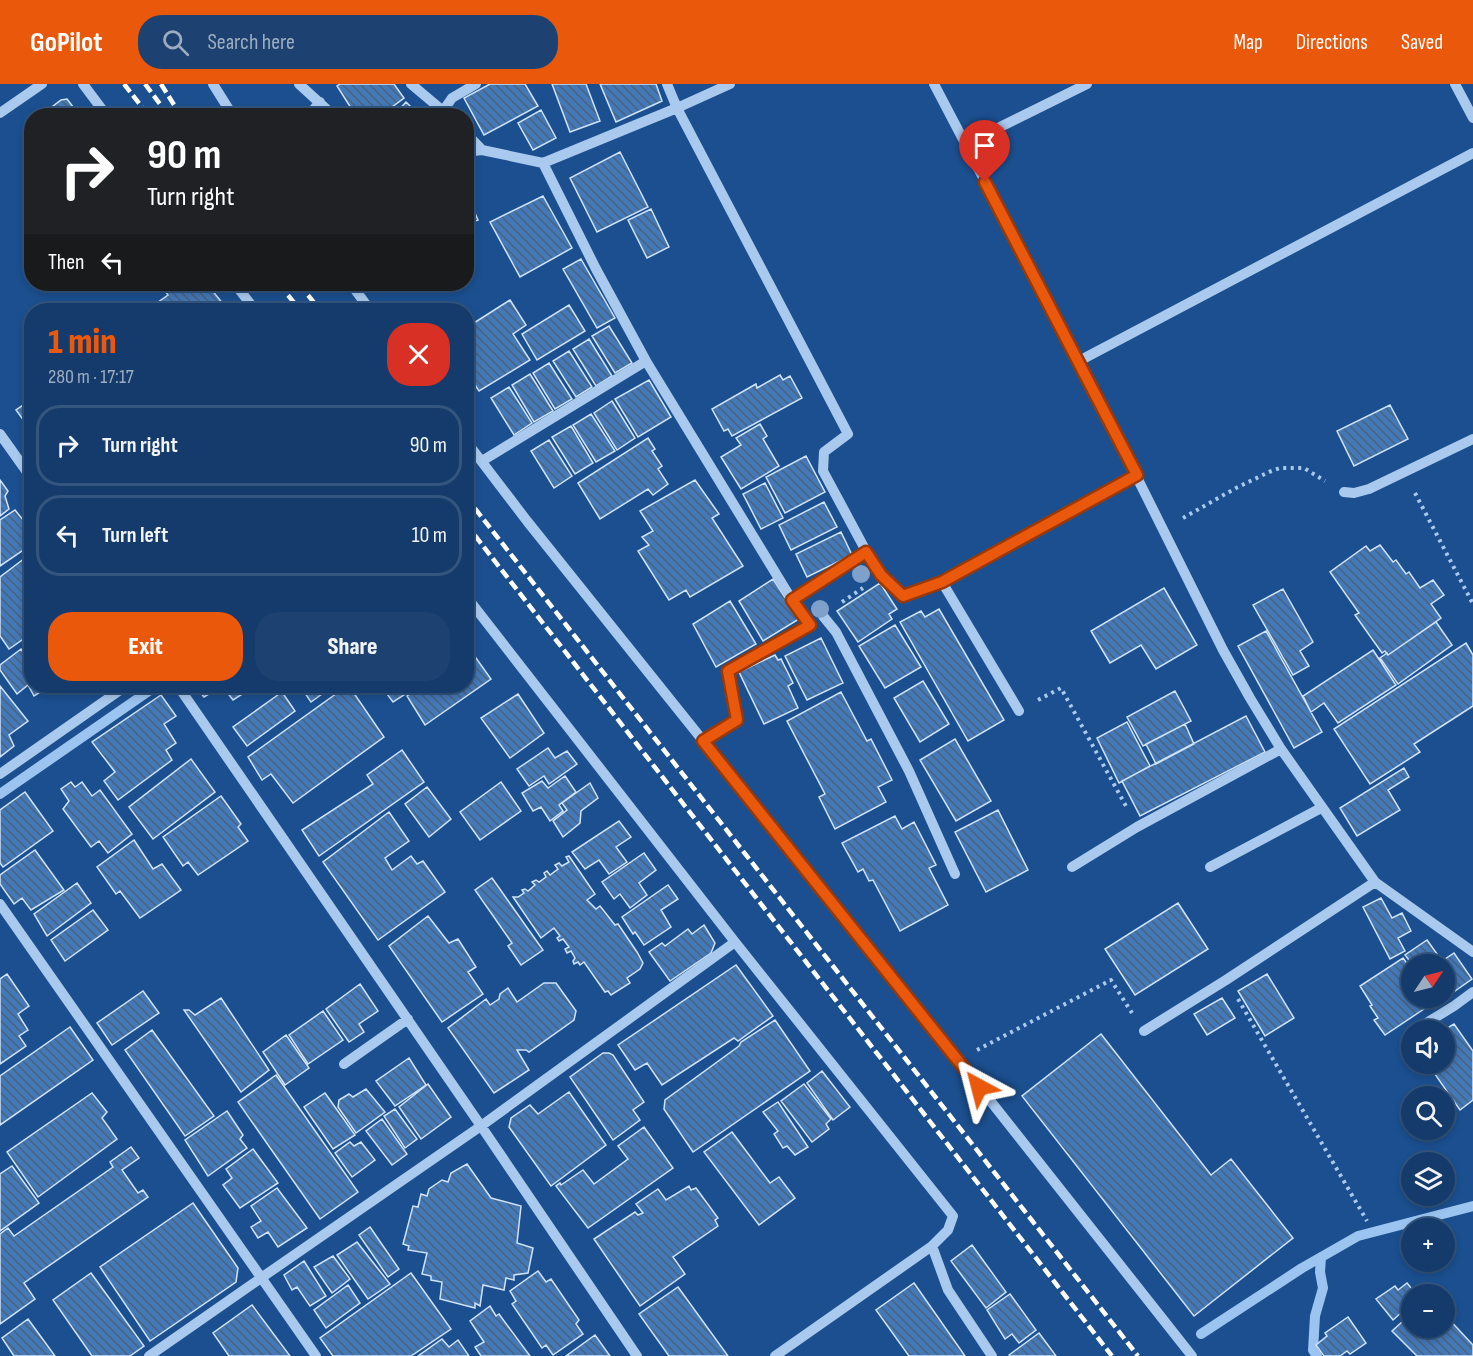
<!DOCTYPE html>
<meta charset="utf-8">
<style>
:root{--surface:#143b6b;--page:#1d4271;--text:#f1f3f6;--muted:#9dadc1;--line:#33557e;--accent:#ea580c}
body{margin:0;font-family:"Sofia Sans Condensed",sans-serif;background:var(--page);color:var(--text);height:100vh;display:flex;flex-direction:column;font-size:22px;white-space:nowrap}
*{box-sizing:border-box;margin:0}
p{font-size:20px;color:var(--muted)}
.icon{flex:none;width:33px;height:33px;fill:none;stroke:currentColor;stroke-width:2;stroke-linecap:round;stroke-linejoin:round}
.map{position:relative;flex:1;overflow:hidden}
.sheet{position:absolute;left:24px;top:219px;width:450px;height:390px;display:flex;flex-direction:column;background:var(--surface);border-radius:24px;box-shadow:0 3px 9px #0003,0 0 0 2px var(--line)}
.sheet>*{flex:none}
.guide{position:absolute;left:24px;top:24px;width:450px;height:183px;border-radius:24px;box-shadow:0 3px 9px #0003,0 0 0 2px var(--line);background:#202124;color:#fff;overflow:hidden}
.needle{width:39px;rotate:55deg}
.fabs{position:absolute;left:1401px;top:870px;display:grid;gap:12px}
.fabs a{display:grid;place-items:center;width:54px;height:54px;border-radius:50%;background:var(--surface);box-shadow:0 3px 9px #0003,0 0 0 2px var(--line);font-size:30px}
.pin{position:absolute;display:grid;place-items:center;width:51px;height:51px;color:#fff;margin:-62px -26px;border-radius:50% 50% 50% 0;rotate:-45deg;box-shadow:0 0 6px #0007}
.pin .icon{rotate:45deg}
.me{position:absolute;width:66px;margin:-33px;rotate:322deg;stroke-linejoin:round;filter:drop-shadow(0 0 4px #0008)}
.turn{display:flex;align-items:center;gap:21px;height:126px;padding:0 24px;font-size:27px}
.turn .icon{width:78px;height:78px;stroke-width:2.5}
.turn b{display:block;font-size:42px;line-height:51px}
.then{display:flex;align-items:center;height:57px;padding:0 24px;background:#0003;gap:12px;font-size:22px}
.round{display:grid;place-items:center;flex:none;width:63px;height:63px;border-radius:24px;background:var(--page)}
.headline{display:flex;align-items:center;justify-content:space-between;height:102px;padding:0 24px}
h1{font-size:36px;font-weight:800;line-height:45px;color:var(--accent)}
.cta{display:flex;gap:12px;margin-top:auto;padding:12px 24px}
.cta a{flex:1;height:69px;border-radius:24px;background:var(--accent);color:#fff;font-size:24px;font-weight:800;line-height:69px;text-align:center}
.cta a+a{background:var(--page);color:var(--text)}
ul{padding:0;list-style:none}
li{display:flex;align-items:center;gap:18px;height:81px;margin:0 12px 9px;padding:0 12px;border:3px solid var(--line);border-radius:24px}
li div{flex:1}
li b{display:block;font-size:22px}
li em{font-style:normal}
header{display:flex;align-items:center;gap:36px;box-sizing:border-box;height:84px;padding:0 30px;background:var(--accent);color:#fff}
header strong{font-size:28px}
nav{display:flex;gap:33px;margin-inline-start:auto;font-size:21px}
.search{width:420px;height:54px;background:var(--page);display:flex;align-items:center;gap:15px;box-sizing:border-box;padding:0 21px;border-radius:24px;color:var(--muted);font-size:22px}
.map>svg:first-child{display:block}
.lines{fill:none;stroke-linecap:round;stroke-linejoin:round}
.stream{stroke:#9cc4f0;stroke-width:10}
.building{fill:url(#building-back-hatch);stroke:#cfe3fa;stroke-width:1.5}
.path{stroke:#a9c9ee;stroke-width:4;stroke-dasharray:3 4.5;stroke-linecap:butt}
.minor{stroke:#a9c9ee;stroke-width:10}
.rail{stroke:#fff;stroke-width:4.5;stroke-dasharray:10 4.5;stroke-linecap:butt}
.tree{fill:#7ea0ca}
.route-casing{stroke:#983908;stroke-width:15}
.route{stroke:#ea580c;stroke-width:10}
</style>
<header>
<strong>GoPilot</strong>
<div class="search"><svg class="icon" aria-label="search" viewBox="0 0 24 24"><circle cx="10" cy="10" r="6"/><path d="M15 15l6 6"/></svg>Search here</div>
<nav><a>Map</a><a>Directions</a><a>Saved</a></nav>
</header>
<div class="map">
<svg width="1473" height="1272" viewBox="0 0 1473 1272">
<defs>
<pattern id="building-back-hatch" width="6" height="6" patternUnits="userSpaceOnUse" patternTransform="scale(1.5)"><rect width="6" height="6" fill="#4478b7"/><path d="M-1 5l2 2M0 0l6 6M5-1l2 2" fill="none" stroke="#486282"/></pattern>
</defs>
<rect width="100%" height="100%" fill="#1b4f8f"/>
<g class="lines">
<path class="stream" d="M0 710 156 602
M1201 1250 1302 1184 1358 1152 1473 1122
M1317 1272 1313 1266 1315 1232 1323 1204 1320 1188 1321 1174"/>
</g>
<path class="building" d="M340 0H394L404 14 380 32H365L362 28 356 32 337 2Z
M490 0H525L538 22 484 51 464 14Z
M552 0H586L600 37 570 48Z
M600 0H656L662 17 616 38Z
M67 15 80 32H40L61 16Z
M406 18 420 32H393Z
M541 26 556 54 533 66 518 39Z
M620 68 648 123 597 148 570 94Z
M466 108 478 136 466 140Z
M543 112 572 164 520 193 490 138Z
M651 125 669 163 647 174 628 136Z
M581 175 615 234 597 244 563 185Z
M160 200H207L228 226H147L168 211Z
M510 216 526 241 513 250 530 276 479 307 466 287V244Z
M569 221 585 247 537 276 522 250Z
M609 242 632 279 615 289 592 252Z
M589 255 612 292 596 302 573 265Z
M569 267 592 303 576 313 553 277Z
M549 279 572 315 555 325 533 289Z
M530 290 553 327 534 338 512 301Z
M780 291 783 296 790 292 802 314 732 352 728 345 724 347 712 325 756 300 757 304Z
M649 296 671 333 638 353 615 315Z
M509 303 532 339 514 351 491 314Z
M32 315V348L16 326Z
M612 317 635 354 617 366 594 329Z
M1390 321 1408 355 1354 382 1337 347Z
M591 330 615 367 596 378 573 341Z
M760 340 767 352 763 355 779 382 741 405 721 373 741 361 736 354Z
M571 342 593 379 575 390 552 353Z
M648 354 655 365 652 367 662 382 658 385 668 400 653 411 648 405 600 435 578 399Z
M549 356 572 392 554 404 531 367Z
M806 372 825 408 785 429 766 393Z
M0 396 8 407 5 412 9 425 0 432Z
M695 396 719 430 712 434 743 482 690 513 686 506 669 516 638 467 649 461 642 453 653 447 640 427Z
M765 399 783 434 761 445 743 410Z
M824 418 837 443 791 466 779 441Z
M15 426 32 447V460L0 482V436Z
M841 448 852 471 807 493 796 470Z
M1380 461 1393 478 1396 476 1406 490 1409 488 1420 504 1433 496 1444 511 1431 520 1441 534 1388 571 1385 567 1382 569 1355 531 1359 529 1330 488 1366 462 1370 467Z
M25 474 32 483V526L24 531 32 544V549L9 565 0 552V493Z
M773 495 799 535 763 557 739 517Z
M880 499 897 525 889 530 892 535 858 558 837 527Z
M1164 504 1197 561 1156 585 1141 561 1110 579 1091 547Z
M1283 505 1313 558 1300 567 1309 582 1293 591 1253 521Z
M730 517 756 560 716 583 693 540Z
M939 525 1004 636 968 657 900 538 921 527 925 533Z
M1436 538 1452 561 1398 600 1380 574 1387 569 1388 571Z
M895 541 921 583 885 604 859 562Z
M1266 547 1322 648 1294 664 1238 562Z
M821 554 843 599 807 616 785 572Z
M1466 559 1473 571V622L1414 660 1420 668 1370 700 1334 645Z
M21 565 27 574 32 571V602H50L34 612 28 601 17 610 0 586V581Z
M1373 566 1396 601 1338 639 1324 619 1311 628 1303 612Z
M471 567 491 595 425 641 407 612 422 602H466V571Z
M775 571 778 576 781 575 793 599 788 602 798 624 764 640 739 588Z
M923 597 949 640 920 658 894 614Z
M0 602 28 637 9 651 14 662 0 673Z
M195 602H255L233 616 222 602 204 613Z
M300 602H333L311 618Z
M347 602H349L384 653 293 719 271 690 262 696 248 673Z
M381 602H418L393 618Z
M1175 607 1191 637 1143 662 1127 633Z
M282 608 295 627 247 662 233 643Z
M841 608 867 657 871 655 892 696 878 703 886 718 835 745 819 713 825 710 787 637Z
M518 610 544 649 510 674 481 634Z
M161 611 176 632 164 640 176 659 166 666 172 676 118 716 104 697 115 688 92 658Z
M1246 632 1265 668 1140 732 1122 697Z
M1127 638 1150 682 1119 699 1097 654Z
M1185 640 1194 660 1156 680 1146 660Z
M955 655 991 717 956 737 920 676Z
M548 664 555 674 567 667 577 680 549 700 544 692 529 702 517 685Z
M402 666 424 698 319 772 302 746 373 700 367 691Z
M191 675 215 708 153 755 129 723Z
M1404 684 1409 693 1388 706 1400 726 1357 752 1340 724Z
M565 692 576 708 559 721 563 727 550 737 541 723 533 727 522 709 542 697 548 704Z
M71 698 75 703 82 698 92 712 100 706 132 750 108 769 99 757 91 763 63 725 69 717 61 705Z
M501 698 521 727 480 756 460 728Z
M590 699 598 714 581 727 580 739 563 753 553 737 567 726 562 719Z
M427 703 451 735 429 753 405 720Z
M25 708 53 747 3 783 0 779V726Z
M221 712 241 740 238 743 248 757 198 791 188 778 183 782 163 753Z
M998 726 1028 786 986 808 955 748Z
M389 728 409 757 385 774 392 786 411 772 417 780 423 777 445 808 378 856 323 778Z
M895 732 902 745 914 738 936 781 929 784 948 821 900 847 873 796 869 797 863 785 858 788 842 759Z
M619 737 631 753 616 763 627 778 609 790 599 776 585 785 572 768Z
M134 756 153 785 162 780 181 806 140 834 120 807 116 810 97 783Z
M35 766 64 806 31 826 22 814 14 820 0 800V791Z
M644 769 656 786 639 799 647 811 630 824 620 810 614 815 602 798Z
M569 772 595 810 587 816 596 825 600 822 615 841 618 840 637 868 643 879 640 885 627 894 630 899 611 911 608 907 605 908 584 878 580 881 578 878 574 880 573 877 575 874 571 867 567 869 565 865 569 863 563 855 559 857 557 854 560 852 554 844 541 854 513 813H518L524 809 522 806 525 805 528 807 535 801 532 798 536 796 539 798 546 793 544 789 547 787 550 791 558 785 555 781 559 779 562 782 569 778 566 773Z
M492 794 543 866 521 881 508 862 512 859 475 806Z
M77 799 91 819 47 852 34 830Z
M668 801 678 815 661 826 671 843 644 861 635 848 633 850 622 833Z
M1381 814 1392 834 1402 829 1411 847 1398 854 1405 867 1390 875 1363 823Z
M1178 819 1208 865 1135 911 1105 865Z
M93 826 108 846 65 877 51 856Z
M428 832 449 859 458 855 476 883 468 888 483 910 442 938 389 862Z
M704 841 715 859 711 869 670 897 649 868 662 859 665 862 688 845 692 850Z
M1427 856 1442 877 1454 869 1472 895 1438 919 1435 914H1444V880H1412L1405 871Z
M1403 874 1412 886V914H1430L1433 919 1385 951 1374 936 1378 934 1370 922 1372 921 1360 902Z
M736 881 773 932 738 957 734 954 662 1001 647 979 635 986 618 961Z
M7 890 29 922 18 930 28 946 19 952 26 962 0 980V895Z
M1267 890 1294 934 1265 952 1238 907Z
M544 899H556L576 927 574 936 529 968 526 966H517L529 986 494 1009 448 944 486 915 490 921 499 915 500 910 508 904 517 918Z
M360 900 378 927 359 940 364 948 349 958 326 925Z
M143 907 159 929 112 961 97 939Z
M221 914 269 986 241 1008 184 926H189L195 931Z
M1222 914 1235 934 1207 951 1194 930Z
M323 927 343 956 308 980 289 951Z
M775 936 810 987 693 1068 664 1025 665 1016 739 962 741 958Z
M1454 940 1473 967V1016L1460 1026 1432 986 1438 982 1436 980H1444V946Z
M70 943 93 976 0 1041V992Z
M152 946 214 1032 185 1052 125 966Z
M1101 950 1211 1091 1231 1075 1293 1154 1194 1232 1022 1012Z
M286 951 309 984 285 1001 263 968Z
M603 969H609L613 971 644 1018 633 1026 640 1036 613 1056 570 993Z
M409 974 426 1001 395 1022 376 997Z
M822 987 850 1023 833 1036 807 999Z
M276 991 358 1108 320 1135 238 1018Z
M428 1000 451 1033 421 1055 399 1023Z
M804 1000 831 1035 826 1040 829 1045 812 1058 781 1017Z
M366 1005 385 1028 356 1049 338 1023 339 1016 349 1010 353 1013Z
M569 1008 606 1061 551 1102 509 1043 511 1034 530 1021 538 1030Z
M92 1009 107 1028 102 1034 117 1055 38 1113 7 1068Z
M325 1009 355 1051 333 1065 304 1023Z
M778 1018 808 1063 795 1071 787 1062 783 1064 774 1050 778 1047 763 1028Z
M395 1025 417 1055 405 1064 384 1032Z
M227 1027 243 1051 240 1055 247 1064 208 1092 185 1056Z
M382 1035 407 1070 392 1081 366 1047Z
M644 1043 673 1084 588 1144 556 1102 560 1099 561 1101 583 1086 594 1100 628 1075 618 1062Z
M732 1048 770 1099 779 1093 795 1114 759 1141 704 1068Z
M350 1058 354 1062 361 1058 375 1076 352 1093 335 1069Z
M131 1063 139 1074 122 1086 138 1109 143 1106 148 1113 24 1199 35 1215 0 1240V1150L8 1144 14 1152 113 1083 110 1078Z
M253 1065 278 1099 240 1124 223 1101 232 1094 226 1085Z
M467 1080 491 1114 521 1122 517 1159 533 1164 528 1189 514 1191V1196L506 1194 504 1206 483 1201 480 1222 475 1219V1224L440 1215 442 1198 431 1196V1192L422 1190 427 1169 408 1166 409 1162 403 1160 413 1122 418 1123 421 1110 427 1112 429 1105 442 1096 448 1098 451 1089Z
M12 1082 39 1119 0 1147V1090Z
M689 1102 691 1106 696 1104 718 1134 715 1136 718 1142 673 1173 685 1190 640 1222 594 1155 635 1128 638 1131 643 1129 636 1120 658 1105 666 1116Z
M277 1104 307 1144 278 1163 268 1148 258 1154 251 1143 261 1137 251 1122Z
M193 1119 238 1184 236 1198 150 1257 100 1183Z
M370 1143 399 1185 388 1193 359 1151Z
M357 1158 390 1200 368 1215 337 1171Z
M972 1161 1006 1208 986 1224 951 1177Z
M333 1172 350 1195 332 1209 314 1183Z
M304 1177 326 1212 310 1222 297 1203 292 1206 284 1191Z
M538 1187 546 1198 551 1195 579 1236 576 1240 583 1250 553 1271 546 1261 542 1264 512 1220 516 1217 510 1207Z
M91 1189 144 1262 130 1272H92L53 1216Z
M411 1189 451 1245 411 1272H333L320 1254Z
M914 1199 965 1272H909L876 1226Z
M1407 1199 1416 1210H1412V1219L1393 1236 1376 1215 1395 1202 1398 1206Z
M348 1201 360 1219 326 1244 314 1226Z
M678 1203 728 1272H669L639 1230Z
M1010 1210 1036 1246 1019 1259 1012 1250 1005 1255 987 1226Z
M252 1221 290 1272H229L213 1249Z
M490 1222 496 1232 499 1230 530 1272H481L475 1263 484 1258 470 1237Z
M1412 1229V1244H1444V1230L1473 1261V1272H1417L1392 1247Z
M1348 1233 1366 1259 1350 1270 1347 1267 1340 1272H1324L1316 1261 1327 1252 1325 1249Z
M28 1235 55 1272H14L2 1254Z
M1039 1249 1056 1272H1010L1009 1271Z
M595 1251 610 1272H566Z
M442 1255 449 1263 458 1256 469 1272H418Z"/>
<g class="lines">
<path class="path" d="M1415 409 1473 520
M1183 434 1236 404 1269 388 1280 384H1304L1325 397
M842 518 863 504
M1038 616 1061 604 1127 724
M1238 915 1367 1137
M977 966 1111 896 1132 929"/>
<path class="minor" d="M83 0 107 32
M213 0 233 32
M299 0 334 32
M411 0 449 32
M667 0 677 24 848 350 824 368 823 387 866 467 881 491 903 512 942 498 1137 391
M934 0 1079 277 1223 566 1250 614 1281 665 1375 798 1473 868
M1455 0 1473 34
M443 27 452 14 476 0
M0 29 42 0
M308 32 320 18
M466 49 482 66
M964 58 998 44 1087 0
M466 68 482 66 543 79 677 24 730 0
M543 79 596 185 646 277 792 516
M235 200 255 226
M351 200 370 226
M1079 277 1473 69
M0 350 32 395
M466 357 527 437 894 895 1192 1272
M482 377 646 277
M1344 408 1354 409 1369 405 1473 355
M942 498 1019 627
M466 512 735 858 953 1132 948 1146 932 1162 775 1272
M823 532 836 548 909 687 955 790
M178 602 481 1042 637 1272
M703 657 737 636 728 587 810 541 792 516 866 467
M0 690 126 602
M1072 783 1137 743 1281 665
M1210 783 1321 724
M0 820 316 1272
M1415 946 1454 922 1473 908
M1144 947 1226 896 1375 798
M344 980 408 935
M932 1162 948 1206 992 1272
M149 1272 261 1194 481 1042 735 858"/>
<path class="rail" d="M124 0 149 32
M145 0 169 32
M161 0 181 32
M279 200 300 226
M299 200 320 226
M466 413 1138 1272
M466 440 1112 1272"/>
</g>
<g class="tree">
<circle cx="861" cy="490" r="9"/>
<circle cx="820" cy="525" r="9"/>
</g>
<g class="lines">
<defs>
<path id="route" d="M979 1003 703 657 737 636 728 587 810 541 792 516 866 468 881 491 903 512 942 498 1137 391 985 98"/>
</defs>
<use href="#route" class="route-casing"/>
<use href="#route" class="route"/>
</g>
</svg>
<div class="fabs">
<a><svg class="needle" viewBox="-14 -14 28 28"><path d="M0-13l5 13h-10z" fill="#e53935"/><path d="M0 13l5-13h-10z" fill="#9dadc1"/></svg></a>
<a><svg class="icon" aria-label="sound" viewBox="0 0 24 24"><path d="M4 9h4l5-4v14l-5-4H4zM17 9q2 3 0 6"/></svg></a>
<a><svg class="icon" aria-label="search" viewBox="0 0 24 24"><circle cx="10" cy="10" r="6"/><path d="M15 15l6 6"/></svg></a>
<a><svg class="icon" aria-label="layers" viewBox="0 0 24 24"><path d="M12 4l9 5-9 5-9-5zM3 14l9 5 9-5"/></svg></a>
<a>+</a>
<a>−</a>
</div>
<div class="pin" style="left:985px;top:98px;background:#d93025"><svg class="icon" aria-label="arrive" viewBox="0 0 24 24"><path d="M6 21V4h12l-3 4 3 4H6"/></svg></div>
<svg class="me" style="left:979px;top:1003px" viewBox="-20 -20 40 40"><path d="M0-17L14 15 0 8-14 15z" fill="#ea580c" stroke="#fff" stroke-width="4"/></svg>
<div class="guide">
<div class="turn"><svg class="icon" aria-label="right" viewBox="0 0 24 24"><path d="M7 20v-9h11M14 6l5 5-5 5"/></svg><div><b>90 m</b>Turn right</div></div>
<div class="then">Then<svg class="icon" aria-label="left" viewBox="0 0 24 24"><path d="M17 20v-9H6M10 6l-5 5 5 5"/></svg></div>
</div>
<section class="sheet">
<div class="headline"><div><h1>1 min</h1><p>280 m · 17:17</p></div><a class="round" style="background:#d93025;color:#fff"><svg class="icon" aria-label="close" viewBox="0 0 24 24"><path d="M6 6l12 12M18 6L6 18"/></svg></a></div>
<ul>
<li><svg class="icon" aria-label="right" viewBox="0 0 24 24"><path d="M7 20v-9h11M14 6l5 5-5 5"/></svg><div><b>Turn right</b></div><em>90 m</em></li>
<li><svg class="icon" aria-label="left" viewBox="0 0 24 24"><path d="M17 20v-9H6M10 6l-5 5 5 5"/></svg><div><b>Turn left</b></div><em>10 m</em></li>
</ul>
<div class="cta"><a>Exit</a><a>Share</a></div>
</section>
</div>
